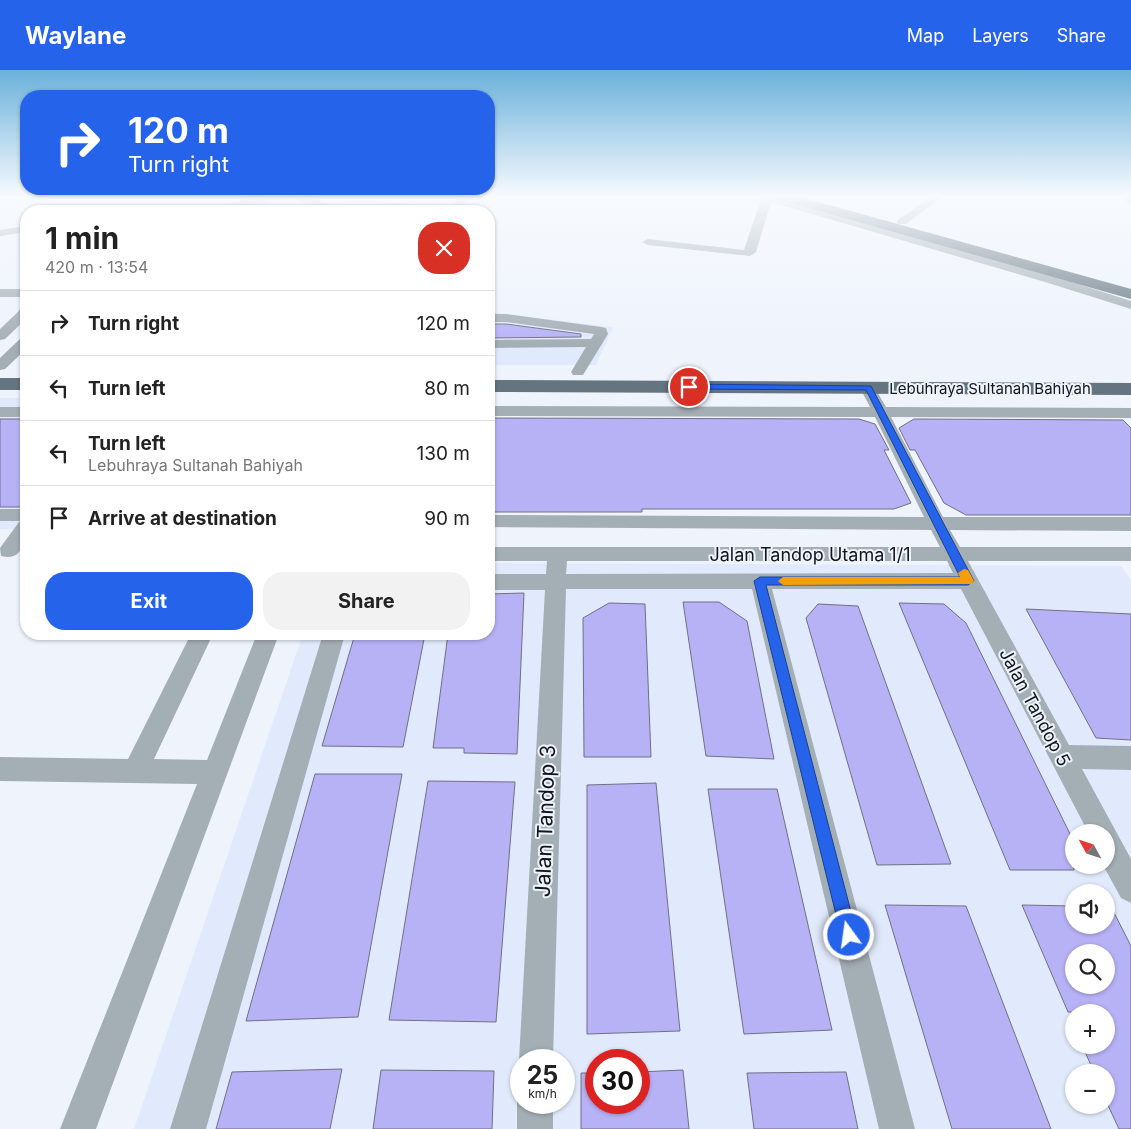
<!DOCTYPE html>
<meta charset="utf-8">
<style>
:root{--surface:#fff;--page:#f2f2f2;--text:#222;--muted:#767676;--line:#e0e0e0;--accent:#2563eb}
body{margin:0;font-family:Inter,sans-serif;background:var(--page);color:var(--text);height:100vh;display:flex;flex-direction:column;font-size:19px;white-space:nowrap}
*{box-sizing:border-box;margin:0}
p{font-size:16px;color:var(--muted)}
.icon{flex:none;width:28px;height:28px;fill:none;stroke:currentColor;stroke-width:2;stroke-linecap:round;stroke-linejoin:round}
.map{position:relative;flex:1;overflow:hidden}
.drawer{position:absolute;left:20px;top:135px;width:475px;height:435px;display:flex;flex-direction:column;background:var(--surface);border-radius:20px;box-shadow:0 1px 4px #0004}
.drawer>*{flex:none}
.guide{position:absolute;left:20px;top:20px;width:475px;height:105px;border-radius:20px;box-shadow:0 1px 4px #0004;background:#2563eb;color:#fff;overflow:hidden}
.needle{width:32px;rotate:310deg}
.tools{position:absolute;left:1065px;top:754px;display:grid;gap:10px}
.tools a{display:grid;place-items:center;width:50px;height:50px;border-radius:50%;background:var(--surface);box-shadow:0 1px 4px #0004;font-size:25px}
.speed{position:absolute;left:510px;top:979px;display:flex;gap:10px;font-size:25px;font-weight:700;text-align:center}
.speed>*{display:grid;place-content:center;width:65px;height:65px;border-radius:50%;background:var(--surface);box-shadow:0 1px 4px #0004;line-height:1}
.speed small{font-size:12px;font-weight:400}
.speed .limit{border:8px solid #d22;background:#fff;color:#111}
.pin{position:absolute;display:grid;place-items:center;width:42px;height:42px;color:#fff;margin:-21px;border:2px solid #fff;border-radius:50%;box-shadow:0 1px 5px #0007}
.me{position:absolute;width:55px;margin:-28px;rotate:346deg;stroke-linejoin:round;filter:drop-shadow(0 0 4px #0008)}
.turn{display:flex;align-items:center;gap:18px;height:105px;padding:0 25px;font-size:22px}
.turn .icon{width:65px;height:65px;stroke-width:2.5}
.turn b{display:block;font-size:35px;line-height:42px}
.round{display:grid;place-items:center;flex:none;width:52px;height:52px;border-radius:20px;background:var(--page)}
.headline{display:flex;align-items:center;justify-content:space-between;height:85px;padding:0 25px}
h1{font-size:30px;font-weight:700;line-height:38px}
.button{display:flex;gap:10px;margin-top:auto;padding:10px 25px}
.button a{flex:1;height:58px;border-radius:20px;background:var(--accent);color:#fff;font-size:20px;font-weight:700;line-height:58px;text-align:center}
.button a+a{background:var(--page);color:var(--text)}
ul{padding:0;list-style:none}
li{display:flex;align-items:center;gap:15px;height:65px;padding:0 25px;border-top:1px solid var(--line)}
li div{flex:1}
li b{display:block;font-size:19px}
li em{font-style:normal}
header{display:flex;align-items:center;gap:30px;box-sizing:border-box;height:70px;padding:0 25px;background:var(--accent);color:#fff}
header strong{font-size:24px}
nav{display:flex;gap:28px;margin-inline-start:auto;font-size:18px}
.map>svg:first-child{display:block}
.built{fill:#e1eafc;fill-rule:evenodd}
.building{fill:#b7b2f6;stroke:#706f84;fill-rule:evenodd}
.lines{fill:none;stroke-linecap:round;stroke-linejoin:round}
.minor{fill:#a4aeb5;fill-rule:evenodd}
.major{fill:#647581;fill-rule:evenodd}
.route{fill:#2563eb;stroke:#184099}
.slow{fill:#f59e0b}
.labels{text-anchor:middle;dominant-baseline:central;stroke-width:4;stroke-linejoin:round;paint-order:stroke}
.far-street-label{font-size:15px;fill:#11151c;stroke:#eef3fc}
.street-label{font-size:18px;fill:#11151c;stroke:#eef3fc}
.near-street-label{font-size:21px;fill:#11151c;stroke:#eef3fc}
</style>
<header>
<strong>Waylane</strong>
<nav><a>Map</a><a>Layers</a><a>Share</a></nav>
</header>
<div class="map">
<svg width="1131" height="1059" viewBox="0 0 1131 1059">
<rect width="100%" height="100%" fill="#eef3fc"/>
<path class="built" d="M489 242 613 257 596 295H489Z
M0 328H26V460L0 459Z
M489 493 1121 496 1131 510V1059H134L303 564H489ZM1074 762H1106V795H1074ZM1074 822H1106V855H1074ZM1074 882H1106V915H1074ZM1074 942H1106V975H1074ZM521 990H564V1032H521ZM596 990H639V1032H596ZM1074 1002H1106V1035H1074Z"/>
<path class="building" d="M489 254H506L581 264V267L489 268Z
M489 348 859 349 875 354 889 380H884L911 433 894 439H642V442H489Z
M0 349H26V437H0Z
M914 349 1123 350 1131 358V445H966L944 433 915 380H910L899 358Z
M524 523 517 684 464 683V678H433L448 564H489V524Z
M683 532H719L747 551 774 689 706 686Z
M609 533 645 534 651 687H584L583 548Z
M899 533 944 534 966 553 1074 772V800H1010Z
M818 534 858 536 951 794 877 795 806 548Z
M1026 539 1131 544V670L1096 668Z
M355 564H425L403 677 322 676Z
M315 704H402L358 947 246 951Z
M428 711 515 712 496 952 389 950Z
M656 713 680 961 587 964V715Z
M708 719H777L832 960 744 964Z
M1106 827 1131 876V1059H1119L1106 1031V1002H1094L1082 975H1106V942H1068L1022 835 1074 836V855H1106ZM1074 882H1106V915H1074Z
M885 835 966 836 1051 1059H952Z
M342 999 330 1059H216L232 1002Z
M381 1000 494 1001 492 1059H373Z
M683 1000 689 1059H581V1003H596V1032H639V1002Z
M846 1002 858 1059H754L747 1003Z"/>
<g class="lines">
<path class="minor" d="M267 126H282C268 139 217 142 198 141L203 138Z
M286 126H301L332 135 401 133 436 138 441 141 401 139 332 141 313 137Z
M462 126H474L455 141H444Z
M757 126H773L1053 206 1131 231V239L1045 212 771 132 756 182 750 186 648 175 642 172 648 169 744 180 761 129Z
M932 126H944L906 154H898L897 152 898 150Z
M1121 126H1131V134L1127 133Z
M26 156V162L0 166V160Z
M0 219H26V227H0Z
M26 238V249L5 269 0 270V259L21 239Z
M489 244H506L601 257 606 258 608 264 583 305H573L571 302 586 277 489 278V270L591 269 594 264 506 252H489Z
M26 267V279L5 299 0 300V288L21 268Z
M868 313 873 315 886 337 1131 338V348L891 347 943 447H1131V461L950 460 960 477H1131V491H968L1069 675 1131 676V700L1082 699 1131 789V833L1121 828 1103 795H1106V762H1088L961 519H772L915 1059H879L752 519H566L553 990H521V995L519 990 545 520H489V504H546L547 491H489V477H940L931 460 489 457V445L924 447 875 347 489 346V336L870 337 860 318 863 315ZM567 491H947L953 503 566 504Z
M0 337H26V347H0Z
M0 439H26C26 456 29 494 1 486L0 478 19 452 23 451H0Z
M191 564H213L154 689 207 690 257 564H279L96 1059H60L197 714 0 711V687L128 689Z
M323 564H345L206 1059H170Z
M521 1023V1032H553V1059H517V1032Z"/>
<path class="major" d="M775 126H797L1131 219V229L777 129Z
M0 308H26V320H0Z
M489 310 1131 313V325L489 322Z"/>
</g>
<linearGradient id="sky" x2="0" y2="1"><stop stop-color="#6ab1da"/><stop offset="0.46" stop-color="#f7fafe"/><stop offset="1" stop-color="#f7fafe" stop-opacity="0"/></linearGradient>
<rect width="1131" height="274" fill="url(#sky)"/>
<path class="route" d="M689 314 871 316 974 511 968 515H766L857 865 855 870 849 873 843 870 841 865 754 511 760 507H960L866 320 686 319 685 317Z"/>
<path class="slow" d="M964 499 968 500 974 511 972 514 783 515 778 511 783 507H960L958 503Z"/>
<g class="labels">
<g class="far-street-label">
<text x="990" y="318">Lebuhraya Sultanah Bahiyah</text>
</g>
<g class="street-label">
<text x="810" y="484">Jalan Tandop Utama 1/1</text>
<text transform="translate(1035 637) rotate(62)">Jalan Tandop 5</text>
</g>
<g class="near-street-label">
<text transform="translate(545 751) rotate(-88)">Jalan Tandop 3</text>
</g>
</g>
</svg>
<div class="tools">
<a><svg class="needle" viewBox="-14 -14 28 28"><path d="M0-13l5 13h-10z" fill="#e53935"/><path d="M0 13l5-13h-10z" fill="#767676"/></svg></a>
<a><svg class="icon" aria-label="sound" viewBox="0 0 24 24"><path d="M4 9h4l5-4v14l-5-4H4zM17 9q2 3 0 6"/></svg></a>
<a><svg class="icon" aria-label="search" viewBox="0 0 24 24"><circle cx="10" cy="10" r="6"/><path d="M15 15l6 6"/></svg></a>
<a>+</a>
<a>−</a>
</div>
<div class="speed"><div>25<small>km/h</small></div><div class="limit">30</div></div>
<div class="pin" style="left:689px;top:317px;background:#d93025"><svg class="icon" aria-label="arrive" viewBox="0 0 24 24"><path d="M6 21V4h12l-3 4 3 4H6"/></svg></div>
<svg class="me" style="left:849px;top:865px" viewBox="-20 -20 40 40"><circle r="17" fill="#2563eb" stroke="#fff" stroke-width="3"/><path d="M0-11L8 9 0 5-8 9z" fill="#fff"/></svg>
<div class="guide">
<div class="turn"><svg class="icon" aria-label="right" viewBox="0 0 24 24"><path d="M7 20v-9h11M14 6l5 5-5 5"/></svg><div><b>120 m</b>Turn right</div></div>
</div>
<section class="drawer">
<div class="headline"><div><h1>1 min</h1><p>420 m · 13:54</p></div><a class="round" style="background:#d93025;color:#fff"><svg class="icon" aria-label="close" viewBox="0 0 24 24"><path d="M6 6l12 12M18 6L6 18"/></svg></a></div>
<ul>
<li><svg class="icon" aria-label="right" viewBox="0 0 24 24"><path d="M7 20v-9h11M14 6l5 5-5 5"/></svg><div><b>Turn right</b></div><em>120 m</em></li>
<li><svg class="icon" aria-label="left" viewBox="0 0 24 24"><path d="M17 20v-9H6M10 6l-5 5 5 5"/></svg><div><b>Turn left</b></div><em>80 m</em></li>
<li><svg class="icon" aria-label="left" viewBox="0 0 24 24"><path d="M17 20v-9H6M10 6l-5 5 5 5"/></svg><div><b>Turn left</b><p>Lebuhraya Sultanah Bahiyah</p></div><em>130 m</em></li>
<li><svg class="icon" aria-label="arrive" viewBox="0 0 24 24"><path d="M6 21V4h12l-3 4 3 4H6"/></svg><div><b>Arrive at destination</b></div><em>90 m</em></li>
</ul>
<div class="button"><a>Exit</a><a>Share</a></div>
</section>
</div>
